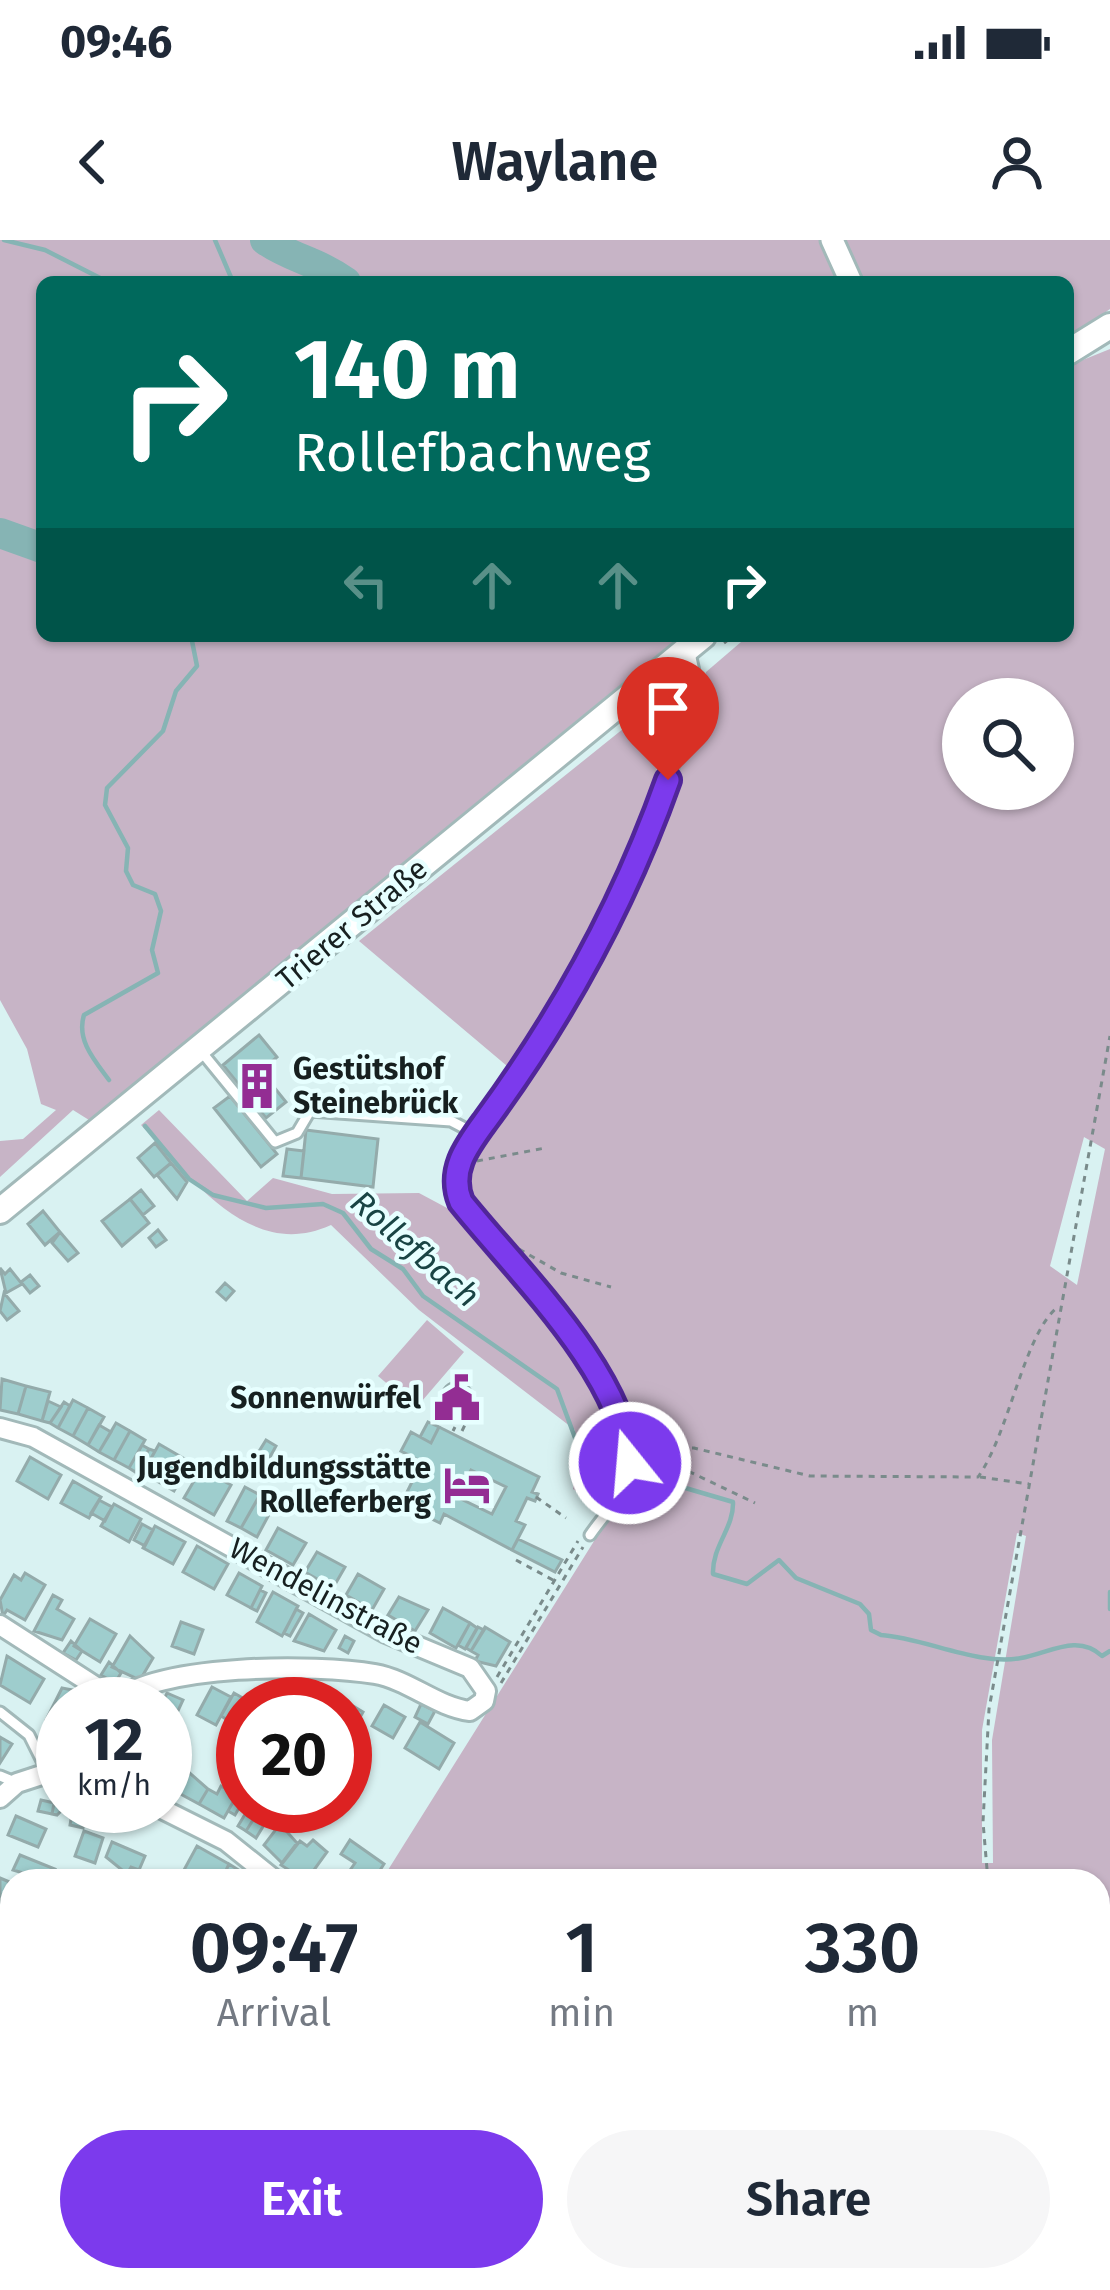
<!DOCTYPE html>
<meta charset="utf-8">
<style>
:root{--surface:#fff;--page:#f6f6f7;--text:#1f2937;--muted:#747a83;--accent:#7c3aed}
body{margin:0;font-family:"Fira Sans",sans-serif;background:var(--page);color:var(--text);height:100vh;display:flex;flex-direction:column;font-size:45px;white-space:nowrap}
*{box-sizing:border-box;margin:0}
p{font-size:39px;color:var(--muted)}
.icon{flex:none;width:66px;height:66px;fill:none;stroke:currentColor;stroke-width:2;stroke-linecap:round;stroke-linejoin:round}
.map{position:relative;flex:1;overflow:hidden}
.panel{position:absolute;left:0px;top:1629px;width:1110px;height:423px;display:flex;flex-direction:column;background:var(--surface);border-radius:36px 36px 0 0;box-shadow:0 3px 9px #0004}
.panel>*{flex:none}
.hud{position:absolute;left:36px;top:36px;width:1038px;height:366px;border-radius:18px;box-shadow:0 3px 9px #0004;background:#00695c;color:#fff;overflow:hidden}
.controls{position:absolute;left:942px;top:438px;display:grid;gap:24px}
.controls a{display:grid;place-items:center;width:132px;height:132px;border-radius:50%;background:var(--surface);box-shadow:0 3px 9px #0004;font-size:60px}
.speed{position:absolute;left:36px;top:1437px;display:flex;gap:24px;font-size:60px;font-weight:700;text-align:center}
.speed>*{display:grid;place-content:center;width:156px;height:156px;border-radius:50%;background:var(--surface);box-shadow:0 3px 9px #0004;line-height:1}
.speed small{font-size:30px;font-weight:400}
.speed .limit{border:18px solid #d22;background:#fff;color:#111}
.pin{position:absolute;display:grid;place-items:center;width:102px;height:102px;color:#fff;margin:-123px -51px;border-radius:50% 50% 50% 0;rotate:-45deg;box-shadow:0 0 12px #0007}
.pin .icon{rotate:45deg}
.me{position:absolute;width:132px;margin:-66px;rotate:343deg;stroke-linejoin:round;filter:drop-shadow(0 0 9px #0008)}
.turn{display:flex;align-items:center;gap:42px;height:252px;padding:0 60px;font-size:54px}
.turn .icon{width:156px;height:156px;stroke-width:2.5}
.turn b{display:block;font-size:84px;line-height:102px}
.lanes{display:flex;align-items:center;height:114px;padding:0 60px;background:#0003;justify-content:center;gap:60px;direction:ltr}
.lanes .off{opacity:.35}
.eta{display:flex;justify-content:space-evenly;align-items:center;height:204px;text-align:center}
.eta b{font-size:72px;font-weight:600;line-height:84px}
.button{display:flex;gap:24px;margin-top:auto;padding:24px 60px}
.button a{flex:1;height:138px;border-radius:72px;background:var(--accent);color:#fff;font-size:48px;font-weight:600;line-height:138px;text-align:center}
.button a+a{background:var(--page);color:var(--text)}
.status{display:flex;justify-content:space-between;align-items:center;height:84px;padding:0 60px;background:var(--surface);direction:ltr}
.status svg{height:33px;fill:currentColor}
header{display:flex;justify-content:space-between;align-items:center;height:156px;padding:0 60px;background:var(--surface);font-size:54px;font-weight:600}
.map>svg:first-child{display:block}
.green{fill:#c7b4c6;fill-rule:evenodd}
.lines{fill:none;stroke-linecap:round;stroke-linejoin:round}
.stream{stroke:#86b4b4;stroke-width:4.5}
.river{stroke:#86b4b4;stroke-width:30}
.building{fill:#9ecdcd;stroke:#94abab;stroke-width:3;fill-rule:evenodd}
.service-casing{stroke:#a2b9b9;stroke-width:15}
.minor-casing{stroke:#a2b9b9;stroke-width:24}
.tertiary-casing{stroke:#a2b9b9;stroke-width:27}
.secondary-casing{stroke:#a2b9b9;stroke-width:30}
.path{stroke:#7a8b8b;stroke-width:3;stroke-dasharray:6 6;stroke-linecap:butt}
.service{stroke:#fff;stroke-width:9}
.minor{stroke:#fff;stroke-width:18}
.tertiary{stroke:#fff;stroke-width:21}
.secondary{stroke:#fff;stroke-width:24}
.route-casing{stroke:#51269a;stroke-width:30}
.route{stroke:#7c3aed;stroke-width:21}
.labels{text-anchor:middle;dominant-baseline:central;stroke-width:9;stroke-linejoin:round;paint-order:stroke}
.street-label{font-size:30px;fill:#172020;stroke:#e7ffff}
.poi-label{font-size:30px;font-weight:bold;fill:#172020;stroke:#e7ffff;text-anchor:end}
.water-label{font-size:33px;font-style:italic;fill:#194444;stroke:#e7ffff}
</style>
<div class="status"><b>09:46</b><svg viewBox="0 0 49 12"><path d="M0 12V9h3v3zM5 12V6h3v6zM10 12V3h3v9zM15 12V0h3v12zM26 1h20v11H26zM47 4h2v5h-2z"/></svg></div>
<header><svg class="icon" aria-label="back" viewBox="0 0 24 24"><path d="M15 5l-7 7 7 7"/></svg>Waylane<svg class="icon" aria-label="person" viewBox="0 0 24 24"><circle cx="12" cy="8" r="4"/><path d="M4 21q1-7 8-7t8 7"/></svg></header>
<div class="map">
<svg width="1110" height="2050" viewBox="0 0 1110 2050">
<rect width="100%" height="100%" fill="#d9f2f2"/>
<path class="green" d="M0 0H1110V69L1068 98V42H42V396H680L89 880 73 870 0 937V901L23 899 56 870 41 864 27 809 0 760Z
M1110 109V2018L1098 1999V1641H413L388 1630 611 1274 573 1249 575 1190 419 1070 331 985C250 1022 192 938 141 885L159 870 247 961 273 938 332 954 419 953 462 976 472 916 603 708 646 617 679 530 706 432 748 396H1068V126ZM963 459H1053V549H963ZM1084 897 1105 909 1077 1045 1050 1026ZM1017 1293 1026 1296 992 1500 993 1623H982V1490Z
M664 456H676L679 462 613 661 514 832 359 701Z
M427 1080 464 1112 416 1168 378 1136Z"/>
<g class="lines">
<path class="stream" d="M4 0 45 10 108 42
M215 0 233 42
M109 840C95 821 76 800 84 775L158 733 152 710 161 671 155 654 133 645 126 631 128 608 105 565 107 548 163 491 176 451 197 426 191 396
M145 886 189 939 213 955 266 968 323 964 343 973 371 1009 403 1029 423 1056 557 1149 581 1214 592 1227 635 1244 660 1230 682 1247 733 1262C734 1288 712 1306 713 1334L747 1344 779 1320 796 1338 860 1364 869 1374 871 1390 881 1395C925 1398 978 1426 1021 1418 1049 1413 1078 1393 1102 1416L1110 1411
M1110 1352V1369"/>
<path class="river" d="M265 0C290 18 317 21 346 42
M0 293 42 308"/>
</g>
<path class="building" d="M259 795 277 817 261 831 286 862 266 878 223 825Z
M230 856 277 914 261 927 214 868Z
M306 890 378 899 373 947 301 938Z
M155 903 171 923 154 937 138 918Z
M287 909 304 911 301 938 283 936Z
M171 923 187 942 177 959 157 935Z
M141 950 154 966 143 975 130 959Z
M130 959 149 983 122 1006 102 981Z
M43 971 60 992 45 1005 28 984Z
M158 990 166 1000 156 1007 149 998Z
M60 992 78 1013 68 1021 52 1003Z
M0 1028 5 1034 10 1029 22 1044 6 1053Z
M30 1035 39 1046 30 1053 21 1042Z
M225 1043 234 1051 226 1060 217 1052Z
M4 1053 19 1071 7 1080 0 1071Z
M2 1139 26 1146 18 1174 0 1170Z
M442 1157a15 15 0 1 1 30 0a15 15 0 1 1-30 0Z
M26 1146 50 1152 42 1181 18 1174Z
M73 1160 88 1168 73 1196 58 1188Z
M48 1161 61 1167 50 1183 42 1181Z
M64 1162 70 1166 58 1188 50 1183Z
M88 1168 104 1177 88 1205 73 1196Z
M428 1182 439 1187 431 1203 420 1197Z
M116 1183 130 1191 114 1220 99 1212Z
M99 1185 111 1192 99 1212 88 1205Z
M439 1187 539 1237 532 1252 538 1254 535 1261 527 1258 516 1281 525 1285 512 1310 444 1274 440 1283 401 1264 422 1222 401 1211 411 1192 431 1203ZM471 1230 506 1247 492 1274 457 1257Z
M130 1191 145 1200 129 1228 114 1220Z
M266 1200 276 1206 264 1228 253 1221Z
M159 1204 190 1222 174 1251 143 1233Z
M142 1205 149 1209 135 1232 129 1228Z
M149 1209 155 1211 143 1233 137 1230Z
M30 1217 61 1235 48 1259 17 1241Z
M201 1229 231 1245 214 1275 184 1258Z
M73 1241 101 1257 89 1278 61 1263Z
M245 1247 260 1255 241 1288 227 1281Z
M258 1258 273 1267 257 1297 241 1288Z
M99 1260 112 1267 105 1281 91 1273Z
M114 1264 141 1279 129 1302 101 1286Z
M142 1284 153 1290 145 1306 134 1300Z
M155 1286 185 1302 173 1324 143 1308Z
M278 1288 306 1303 293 1325 266 1310Z
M518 1299 562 1320 555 1332 512 1310Z
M197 1306 228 1324 214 1349 183 1332Z
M317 1312 345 1327 333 1348 305 1332Z
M25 1333 45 1345 25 1380 7 1370 3 1376 0 1360 14 1335 21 1340Z
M239 1333 262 1346 251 1368 227 1355Z
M358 1334 384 1349 372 1370 346 1355Z
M260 1350 266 1353 257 1371 251 1368Z
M273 1352 298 1366 282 1396 257 1382Z
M53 1355 62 1360 57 1369 74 1379 62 1400 34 1391Z
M399 1357 428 1370 415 1391 388 1375Z
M443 1368 470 1383 456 1408 430 1393Z
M296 1369 303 1373 290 1396 284 1393Z
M309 1374 336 1390 324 1411 294 1401Z
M90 1379 116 1394 100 1422 74 1406Z
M181 1382 203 1390 194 1414 172 1406Z
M470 1383 477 1388 465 1409 458 1405Z
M478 1387 484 1390 471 1411 466 1408Z
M485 1387 510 1402 496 1426 475 1421 478 1415 471 1411Z
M130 1396 153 1418 140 1440 112 1427Z
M345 1396 354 1401 348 1413 339 1408Z
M71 1401 82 1411 76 1420 63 1413Z
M7 1416 44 1439 30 1463 0 1445Z
M109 1422 121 1433 115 1443 101 1435Z
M212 1447 231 1457 216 1485 197 1475Z
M62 1448 73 1450 79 1462 63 1464V1487L46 1480Z
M167 1453 183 1460 171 1486 165 1483 162 1464Z
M234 1453 253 1464H243L241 1488 221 1476Z
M340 1458 363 1472 354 1488 345 1486Z
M421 1464 435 1471 428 1484 415 1477Z
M384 1465 405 1477 393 1498 372 1486Z
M420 1482 454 1503 439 1529 405 1508Z
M0 1497 12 1504 0 1523Z
M185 1529 208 1549 199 1564 173 1550Z
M221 1546 237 1555 224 1578 199 1564 208 1549 217 1554Z
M57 1548 63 1550 66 1566 57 1575 52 1574Z
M237 1555 243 1561 235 1575 228 1571Z
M41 1560 54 1563 52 1574 38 1571Z
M250 1566H262L246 1591 238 1586Z
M262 1566 273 1570 256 1598 246 1591Z
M80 1572 86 1573 83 1588 70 1585 72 1573Z
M16 1576 46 1589 38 1607 8 1595Z
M280 1584 297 1603 282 1623 264 1605Z
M84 1591 103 1598 95 1623 75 1616Z
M313 1600 327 1612 306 1641 281 1625 300 1601 307 1606Z
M350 1600 384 1624 373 1641 346 1636 355 1623 341 1614Z
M112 1602 145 1616 139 1630 131 1627 127 1634 106 1617Z
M197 1606 229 1624 221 1641H178Z
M20 1615 55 1629 50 1641 13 1630Z
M229 1624 248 1636 245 1641H221Z
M0 1638 12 1643 8 1665 0 1662Z
M1 1767 12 1771 10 1790 0 1786Z
M2 1887 12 1893 8 1906 0 1902Z
M6 2001 12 2004V2020L0 2013Z
M0 2013 12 2020V2036L0 2029Z
M163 2040 171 2042 170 2050H129L131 2040Z
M329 2040H352L349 2050 327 2047Z
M556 2040H575L572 2050H552Z
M575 2040H596L593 2050H572Z
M695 2040H745L749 2046 688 2050Z
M758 2040H781L768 2050H759L754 2043Z
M852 2040H868L876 2050H839Z
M941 2040H967L949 2050H934L931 2045Z
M1031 2040H1072L1074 2044 1037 2050Z"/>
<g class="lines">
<defs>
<path id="service" d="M200 810 275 902 297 893 310 871 451 881 476 894
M590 1295C605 1273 628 1252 630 1223 634 1153 505 1017 461 962L454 945 457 925 588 726 636 630 685 495 697 445 690 413
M0 1472 29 1495 47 1531
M0 1536 17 1543
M0 2046 9 2050
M36 2050 38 2047"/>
<path id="minor" d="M0 1188 33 1197 386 1393 470 1428 486 1451 484 1461 470 1471C437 1467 409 1440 375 1434 317 1424 155 1423 111 1464
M0 1385 115 1459
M0 1558 17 1543 63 1528
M156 1566 226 1601 276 1641
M0 1910 12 1917
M480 2040 512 2050
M804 2040 809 2050
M995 2040 1001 2050
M211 2050 214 2040
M368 2050 372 2040
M666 2050 668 2040"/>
<path id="tertiary" d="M832 0 851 42"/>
<path id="secondary" d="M1068 112 1110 86
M0 971 703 396"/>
</defs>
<use href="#service" class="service-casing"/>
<use href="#minor" class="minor-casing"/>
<use href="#tertiary" class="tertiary-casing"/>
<use href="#secondary" class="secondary-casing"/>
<path class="path" d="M724 403 733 396
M477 921 545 908
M519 1009 561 1033 611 1047
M453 1191 455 1187
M462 1191 472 1170 469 1167
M644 1209 694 1208 810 1236 978 1237C1010 1192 1024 1092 1059 1066
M643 1222 667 1221 755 1263
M980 1237 1029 1244
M536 1257 566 1278
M516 1320 553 1340
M497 1437 578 1301
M501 1443 583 1307
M988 1641 983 1582 989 1469 1110 796
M1098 1950 1110 1968
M1098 1981 1110 1998
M270 2040 302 2050"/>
<use href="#service" class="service"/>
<use href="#minor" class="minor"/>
<use href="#tertiary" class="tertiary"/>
<use href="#secondary" class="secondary"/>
</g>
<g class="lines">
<defs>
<path id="route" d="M630 1223C622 1131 517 1032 461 962 448 930 467 906 486 880 564 774 624 664 668 540"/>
</defs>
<use href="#route" class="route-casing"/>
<use href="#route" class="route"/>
</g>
<defs>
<symbol id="building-bare" viewBox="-9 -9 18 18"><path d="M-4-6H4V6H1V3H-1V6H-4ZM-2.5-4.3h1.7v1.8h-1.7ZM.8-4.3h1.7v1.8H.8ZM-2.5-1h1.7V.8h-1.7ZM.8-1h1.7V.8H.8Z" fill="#932d93" stroke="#e7ffff" stroke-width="2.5" paint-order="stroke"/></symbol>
<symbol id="civic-bare" viewBox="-9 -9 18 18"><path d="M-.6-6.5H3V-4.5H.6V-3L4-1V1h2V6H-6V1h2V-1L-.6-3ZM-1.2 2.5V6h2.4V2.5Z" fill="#932d93" stroke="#e7ffff" stroke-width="2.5" paint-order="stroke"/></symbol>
<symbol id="hotel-bare" viewBox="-9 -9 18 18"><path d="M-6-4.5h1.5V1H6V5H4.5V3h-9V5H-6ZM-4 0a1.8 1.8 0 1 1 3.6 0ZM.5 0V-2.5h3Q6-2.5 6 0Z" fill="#932d93" stroke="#e7ffff" stroke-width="2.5" paint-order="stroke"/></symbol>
</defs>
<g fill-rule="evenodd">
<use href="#building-bare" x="224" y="813" width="66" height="66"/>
<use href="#civic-bare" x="424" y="1125" width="66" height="66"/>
<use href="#hotel-bare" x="434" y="1212" width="66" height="66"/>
</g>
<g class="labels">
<g class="street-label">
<text transform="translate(352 684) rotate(-40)">Trierer Straße</text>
<text transform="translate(326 1356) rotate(28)">Wendelinstraße</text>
</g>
<g class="poi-label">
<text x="293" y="829" text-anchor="start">Gestütshof<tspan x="293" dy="34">Steinebrück</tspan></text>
<text x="421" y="1158">Sonnenwürfel</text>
<text x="431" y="1228">Jugendbildungsstätte<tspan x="431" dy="34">Rolleferberg</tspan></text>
</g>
<g class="water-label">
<text transform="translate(415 1009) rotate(41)">Rollefbach</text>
</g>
</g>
</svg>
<div class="controls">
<a><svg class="icon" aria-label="search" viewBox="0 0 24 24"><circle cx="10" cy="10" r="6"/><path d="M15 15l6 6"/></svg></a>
</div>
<div class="speed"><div>12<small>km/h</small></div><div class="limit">20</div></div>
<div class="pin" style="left:668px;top:540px;background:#d93025"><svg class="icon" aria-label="arrive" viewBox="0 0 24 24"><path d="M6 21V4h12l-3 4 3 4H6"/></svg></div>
<svg class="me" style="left:630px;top:1223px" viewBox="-20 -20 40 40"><circle r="17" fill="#7c3aed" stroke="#fff" stroke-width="3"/><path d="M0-11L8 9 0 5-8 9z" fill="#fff"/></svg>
<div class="hud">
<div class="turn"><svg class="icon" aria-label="right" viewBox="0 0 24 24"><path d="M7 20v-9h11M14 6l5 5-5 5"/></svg><div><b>140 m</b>Rollefbachweg</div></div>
<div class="lanes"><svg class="icon off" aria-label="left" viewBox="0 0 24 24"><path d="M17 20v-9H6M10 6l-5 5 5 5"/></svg><svg class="icon off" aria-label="ahead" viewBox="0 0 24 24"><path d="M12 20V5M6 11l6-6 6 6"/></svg><svg class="icon off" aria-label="ahead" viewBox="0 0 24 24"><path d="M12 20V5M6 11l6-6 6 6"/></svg><svg class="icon" aria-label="right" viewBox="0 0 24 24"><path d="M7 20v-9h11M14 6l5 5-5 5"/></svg></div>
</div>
<section class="panel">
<div class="eta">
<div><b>09:47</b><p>Arrival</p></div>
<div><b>1</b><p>min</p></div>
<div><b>330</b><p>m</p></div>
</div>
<div class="button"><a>Exit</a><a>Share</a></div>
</section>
</div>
